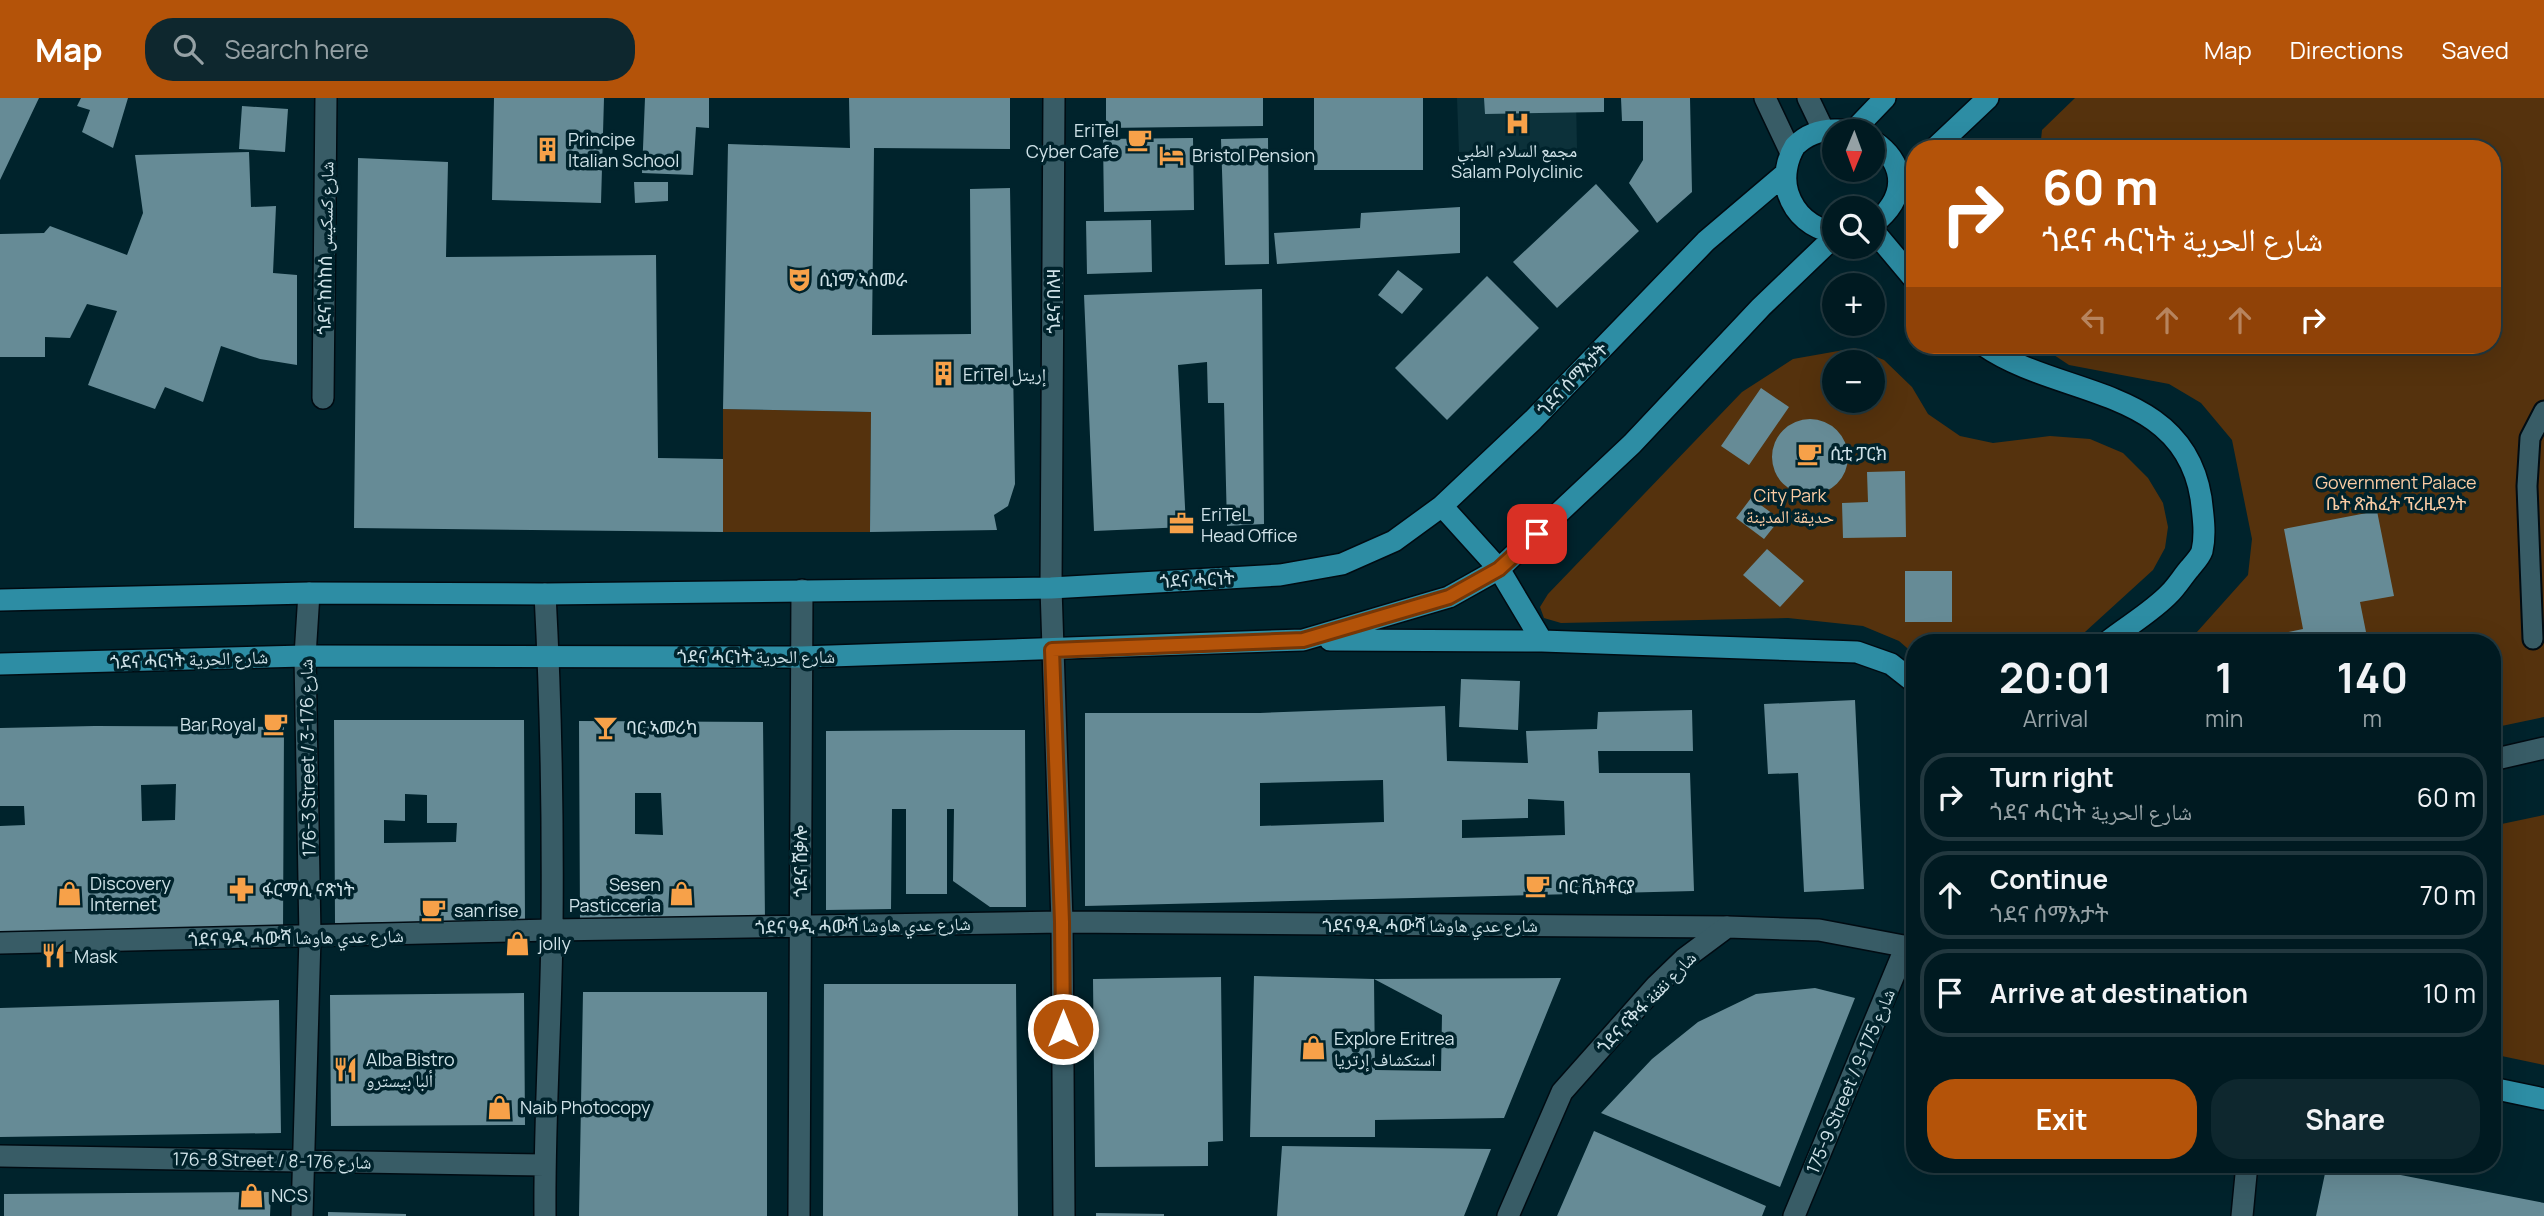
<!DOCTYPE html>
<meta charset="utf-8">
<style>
:root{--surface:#001a21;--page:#0e272e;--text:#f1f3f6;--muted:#95a1a5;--line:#22383f;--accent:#b45309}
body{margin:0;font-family:Manrope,"Noto Naskh Arabic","Noto Sans Ethiopic",sans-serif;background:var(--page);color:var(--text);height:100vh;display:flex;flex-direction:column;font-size:26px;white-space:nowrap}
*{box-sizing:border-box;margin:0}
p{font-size:23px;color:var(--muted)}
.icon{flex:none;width:38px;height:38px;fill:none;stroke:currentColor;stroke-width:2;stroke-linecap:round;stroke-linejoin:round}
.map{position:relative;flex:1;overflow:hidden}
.sheet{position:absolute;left:1906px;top:536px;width:595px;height:539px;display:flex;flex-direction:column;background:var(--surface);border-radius:28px;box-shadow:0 7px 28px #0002,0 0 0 2px var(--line)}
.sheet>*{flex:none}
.banner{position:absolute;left:1906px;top:42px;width:595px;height:214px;border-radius:28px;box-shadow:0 7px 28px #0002,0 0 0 2px var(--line);background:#b45309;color:#fff;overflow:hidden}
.needle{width:46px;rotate:181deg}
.tools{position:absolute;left:1822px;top:21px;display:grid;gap:14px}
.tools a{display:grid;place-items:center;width:63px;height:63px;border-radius:50%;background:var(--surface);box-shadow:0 7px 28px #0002,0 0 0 2px var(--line);font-size:35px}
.pin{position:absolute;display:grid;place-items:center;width:60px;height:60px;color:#fff;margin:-30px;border-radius:14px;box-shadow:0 4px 10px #0006}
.me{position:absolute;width:77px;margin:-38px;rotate:0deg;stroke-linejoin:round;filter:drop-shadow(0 0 5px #0008)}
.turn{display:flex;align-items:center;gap:24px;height:147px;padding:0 21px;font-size:32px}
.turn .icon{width:91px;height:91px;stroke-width:2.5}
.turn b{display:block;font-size:49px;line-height:60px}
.lanes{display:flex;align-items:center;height:66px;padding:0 21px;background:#0003;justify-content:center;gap:35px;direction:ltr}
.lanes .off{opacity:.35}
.eta{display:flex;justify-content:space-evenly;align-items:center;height:119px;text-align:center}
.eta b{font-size:42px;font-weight:700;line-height:49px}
.cta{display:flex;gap:14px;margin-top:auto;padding:14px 21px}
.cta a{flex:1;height:80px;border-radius:28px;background:var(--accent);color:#fff;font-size:28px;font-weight:700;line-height:80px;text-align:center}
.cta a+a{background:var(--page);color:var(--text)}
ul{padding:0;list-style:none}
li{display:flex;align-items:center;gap:21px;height:88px;margin:0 14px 10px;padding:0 7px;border:4px solid var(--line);border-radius:28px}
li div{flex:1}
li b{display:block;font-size:26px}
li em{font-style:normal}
header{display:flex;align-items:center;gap:42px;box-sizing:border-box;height:98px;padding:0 35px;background:var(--accent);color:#fff}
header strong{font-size:33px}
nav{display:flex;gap:38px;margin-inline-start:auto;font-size:24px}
.search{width:490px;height:63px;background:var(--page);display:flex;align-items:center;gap:18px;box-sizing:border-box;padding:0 24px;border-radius:28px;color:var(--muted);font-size:26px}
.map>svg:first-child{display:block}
.built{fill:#0c313a}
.green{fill:#55320d;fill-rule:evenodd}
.building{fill:#668b96;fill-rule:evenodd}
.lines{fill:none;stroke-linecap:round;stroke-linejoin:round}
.lane-casing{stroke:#000b12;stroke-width:23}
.street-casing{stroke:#000b12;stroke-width:24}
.secondary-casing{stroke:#000b12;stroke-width:24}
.primary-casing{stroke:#000b12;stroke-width:24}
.lane{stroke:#385c66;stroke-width:19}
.street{stroke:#385c66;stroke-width:21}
.secondary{stroke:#385c66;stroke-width:21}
.primary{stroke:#2d8da4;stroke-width:21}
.route-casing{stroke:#753606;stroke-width:18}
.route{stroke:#b45309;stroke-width:12}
.labels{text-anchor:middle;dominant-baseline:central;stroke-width:7;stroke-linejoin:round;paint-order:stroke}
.poi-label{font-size:18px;fill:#cfe2e8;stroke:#00232c;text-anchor:start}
.street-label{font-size:18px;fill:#cfe2e8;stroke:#00232c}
.park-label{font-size:18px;fill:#facca4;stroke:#00232c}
</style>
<header>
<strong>Map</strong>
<div class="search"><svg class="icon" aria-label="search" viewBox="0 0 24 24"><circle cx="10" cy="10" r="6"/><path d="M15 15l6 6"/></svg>Search here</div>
<nav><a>Map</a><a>Directions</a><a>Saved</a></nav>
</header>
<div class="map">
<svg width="2544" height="1118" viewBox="0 0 2544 1118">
<rect width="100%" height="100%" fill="#00232c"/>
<path class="built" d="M1457 0H1576L1577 51 1459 54Z"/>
<path class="green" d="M2075 0H2544V619L2492 630V544H2188L2248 477 2252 441 2232 342 2201 305 2169 286 2069 267 2039 247H2492V51H2040L2042 32Z
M1855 250 1884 262 1912 289 1928 316 1960 338 1993 345 2050 338 2090 341 2123 355 2148 380 2163 405 2168 429 2165 450 2153 472 2074 544H1914V556L1899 543 1863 528 1788 520 1561 525 1544 520 1540 509 1548 496 1742 294 1793 261ZM1834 264H1872V303H1834Z
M723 311 871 314 870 434H723Z
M2544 717V967L2492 956V728Z"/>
<path class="building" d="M0 0H39L0 82Z
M81 0H128L113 50 82 34 90 12 77 8Z
M494 0H604L601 105 492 102Z
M645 0H709V30L696 29 693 77 642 75Z
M849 0H1010V51L874 50 872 237 971 236 970 91 1010 90 1015 386 1008 408 994 417 997 432 870 434 871 314 723 311 728 46 850 50Z
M1106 0H1263V28L1106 30Z
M1314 0H1423V72H1314Z
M1484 0H1604V14L1485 16Z
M1621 0H1690L1692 94 1657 125 1629 85 1643 62V23H1622Z
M242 8 288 11 285 54 239 51Z
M1193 40 1194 112 1104 114 1103 41Z
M1268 40 1269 166 1225 167 1221 41Z
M249 54 251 109 276 108 273 175 297 177V267L260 261 221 248 203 304 165 289 155 311 88 287 117 213 87 206 70 240 45 239V259H0V136L44 135 50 128 127 157 143 115 135 57Z
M358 60 448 64 446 159 656 157 658 360 723 361V434L354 430Z
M634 84H668V103L635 105Z
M1596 86 1639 133 1557 210 1513 164Z
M1460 109V155L1277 166 1274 135 1360 130 1361 115Z
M1151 122 1152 174 1087 176 1086 123Z
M1398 172 1423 191 1402 216 1378 197Z
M1487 178 1539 230 1447 322 1395 270Z
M1262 191 1264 426 1227 428 1224 305H1208L1207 264 1178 267 1186 429 1094 433 1084 197Z
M1761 290 1789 309 1749 367 1721 348Z
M1772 359a38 38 0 1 1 76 0a38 38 0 1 1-76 0Z
M1905 373 1906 439 1843 440 1842 405 1868 404 1867 374Z
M1751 400 1780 421 1764 441 1736 420Z
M2377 413 2394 498 2360 504 2368 544H2242L2303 531 2284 431Z
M1767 451 1804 483 1780 509 1743 477Z
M1905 473H1952V524H1905Z
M1461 581 1520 583 1518 632 1459 629Z
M1855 602 1864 791 1804 794 1798 675 1768 676 1764 606Z
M1445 608 1447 663 1528 665 1526 633 1597 631 1598 614 1692 612 1693 653H1598L1599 675H1690L1694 793 1085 808V615H1260ZM1383 682 1384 724 1260 728V685ZM1528 701 1564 703 1565 737 1462 740V722L1528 720Z
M334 622H524L525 823 335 825ZM405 696 427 697V725H457L456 744 384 745V722L405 723Z
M579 623 763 624 765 823 580 825ZM635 695H661L663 737 635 736Z
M95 628 284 629 283 833 0 834V728L25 727 24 708H0V630ZM176 686 175 722 142 723 141 687Z
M954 632H1025L1026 809H990L953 783 954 711H947V796H906V711H892L891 811 826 812V633Z
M1254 878 1374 881 1375 972 1441 973 1442 917 1374 881 1561 880 1504 1020 1375 1022V1039H1250Z
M1221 879 1223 1043 1208 1044V1068L1095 1069 1093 881Z
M824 886H1016L1018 1118H823Z
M1815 890 1855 900 1780 1089 1601 1015 1652 961 1698 924 1756 896Z
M583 894H767V1118H579Z
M524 895 525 1027 331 1028 330 897Z
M279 902 281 1035 0 1039V910Z
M1594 1033 1766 1108 1762 1118H1557Z
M1282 1048 1491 1051 1464 1118H1277Z
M2327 1066H2344L2544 1105V1118H2316Z
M271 1094 270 1118H4V1096Z
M328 1114 406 1116V1118H328Z
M1096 1115 1164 1116V1118H1096Z"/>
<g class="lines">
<defs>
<path id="lane" d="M2533 541 2527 388 2530 340 2544 313"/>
<path id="street" d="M1054 0 1051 490 1062 824 1064 1118
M323 300 326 0
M545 496C551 607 553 720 552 831 551 927 544 1022 545 1118
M2492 662 2544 650
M0 845 552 832 1062 824 1727 829
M0 1058 545 1067
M302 1118 310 839 305 558 309 495
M799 1118 802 492
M1794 1118 1906 848
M2242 1118 2247 1066"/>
<path id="secondary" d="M1765 0 1791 55
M1808 0 1821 27
M1508 1118 1562 994 1656 888 1684 861 1727 829 1819 832 1914 850"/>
<path id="primary" d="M1860 26 1885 0
M1934 51 1988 0
M1872 131 1914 181
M1834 135C1812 130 1795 117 1788 95 1783 79 1787 61 1795 48 1842 0 1948 69 1872 127
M1983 247C2058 300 2183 287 2201 400 2203 417 2206 436 2202 453 2200 459 2194 465 2190 470 2183 478 2177 488 2170 495 2152 514 2127 528 2107 544
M1442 408 1499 471 1542 543
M0 502 309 495 545 496 1051 490 1280 477 1342 466 1394 443 1442 408 1533 322 1706 143 1786 75
M1330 542 1542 543 1857 554 1891 566 1914 584
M0 566 305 558 801 559 1303 542 1449 499 1499 471 1632 346 1761 209 1834 139
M2492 990 2544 1001"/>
</defs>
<use href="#lane" class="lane-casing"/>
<use href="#street" class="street-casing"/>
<use href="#secondary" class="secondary-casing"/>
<use href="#primary" class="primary-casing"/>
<use href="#lane" class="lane"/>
<use href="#street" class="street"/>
<use href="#secondary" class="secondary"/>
<use href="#primary" class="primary"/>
</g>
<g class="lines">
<defs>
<path id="route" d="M1063 931 1062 824 1052 552 1303 542 1449 499 1499 471 1537 436"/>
</defs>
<use href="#route" class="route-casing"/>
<use href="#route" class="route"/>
</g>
<defs>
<symbol id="hospital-bare" viewBox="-9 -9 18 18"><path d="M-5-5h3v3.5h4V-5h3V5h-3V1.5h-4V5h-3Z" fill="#f7a149" stroke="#00232c" stroke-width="2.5" paint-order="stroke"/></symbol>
<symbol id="cafe-bare" viewBox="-9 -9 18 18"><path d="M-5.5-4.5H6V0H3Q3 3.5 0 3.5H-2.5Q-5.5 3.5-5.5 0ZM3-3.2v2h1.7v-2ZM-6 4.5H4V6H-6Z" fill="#f7a149" stroke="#00232c" stroke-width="2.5" paint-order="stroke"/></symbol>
<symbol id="building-bare" viewBox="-9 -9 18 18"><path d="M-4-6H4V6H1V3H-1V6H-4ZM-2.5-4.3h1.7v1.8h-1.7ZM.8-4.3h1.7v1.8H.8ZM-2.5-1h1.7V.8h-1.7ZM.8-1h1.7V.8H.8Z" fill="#f7a149" stroke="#00232c" stroke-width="2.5" paint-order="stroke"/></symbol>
<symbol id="hotel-bare" viewBox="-9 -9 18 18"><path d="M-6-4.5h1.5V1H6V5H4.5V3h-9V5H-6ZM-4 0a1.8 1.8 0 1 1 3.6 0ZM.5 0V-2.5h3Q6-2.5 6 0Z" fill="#f7a149" stroke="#00232c" stroke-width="2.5" paint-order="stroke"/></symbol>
<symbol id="theatre-bare" viewBox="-9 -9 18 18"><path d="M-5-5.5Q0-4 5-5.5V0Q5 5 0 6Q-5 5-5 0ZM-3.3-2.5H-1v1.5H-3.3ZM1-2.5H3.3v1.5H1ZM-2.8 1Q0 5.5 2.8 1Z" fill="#f7a149" stroke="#00232c" stroke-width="2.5" paint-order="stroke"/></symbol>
<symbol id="office-bare" viewBox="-9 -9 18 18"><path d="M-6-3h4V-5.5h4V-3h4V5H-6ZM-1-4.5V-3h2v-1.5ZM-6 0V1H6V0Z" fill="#f7a149" stroke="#00232c" stroke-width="2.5" paint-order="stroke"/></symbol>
<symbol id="bar-bare" viewBox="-9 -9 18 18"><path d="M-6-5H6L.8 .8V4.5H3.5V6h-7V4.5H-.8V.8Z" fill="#f7a149" stroke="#00232c" stroke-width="2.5" paint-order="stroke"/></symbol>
<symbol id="pharmacy-bare" viewBox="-9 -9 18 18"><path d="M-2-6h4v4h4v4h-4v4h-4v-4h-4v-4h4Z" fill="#f7a149" stroke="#00232c" stroke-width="2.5" paint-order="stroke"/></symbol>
<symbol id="shop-bare" viewBox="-9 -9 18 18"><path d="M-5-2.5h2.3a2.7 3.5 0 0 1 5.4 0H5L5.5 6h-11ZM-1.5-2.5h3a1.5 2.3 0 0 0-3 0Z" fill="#f7a149" stroke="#00232c" stroke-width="2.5" paint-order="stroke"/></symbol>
<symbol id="restaurant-bare" viewBox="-9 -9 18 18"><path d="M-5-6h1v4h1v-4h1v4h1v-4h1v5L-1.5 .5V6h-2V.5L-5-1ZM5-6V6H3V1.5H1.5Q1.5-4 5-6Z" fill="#f7a149" stroke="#00232c" stroke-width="2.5" paint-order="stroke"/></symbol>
</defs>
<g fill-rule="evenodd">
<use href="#hospital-bare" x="1500" y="8" width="35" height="35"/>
<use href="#cafe-bare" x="1122" y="24" width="35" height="35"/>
<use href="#building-bare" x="530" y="34" width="35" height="35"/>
<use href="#hotel-bare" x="1154" y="40" width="35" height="35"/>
<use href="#theatre-bare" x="782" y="164" width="35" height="35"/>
<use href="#building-bare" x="926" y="258" width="35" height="35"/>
<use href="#cafe-bare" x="1792" y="338" width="35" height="35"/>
<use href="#office-bare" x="1164" y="408" width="35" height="35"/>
<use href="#cafe-bare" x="258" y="608" width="35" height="35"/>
<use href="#bar-bare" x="588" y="612" width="35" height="35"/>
<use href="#cafe-bare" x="1520" y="770" width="35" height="35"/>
<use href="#pharmacy-bare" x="224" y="774" width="35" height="35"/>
<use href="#shop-bare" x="52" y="778" width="35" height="35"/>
<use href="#shop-bare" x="664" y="778" width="35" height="35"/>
<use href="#cafe-bare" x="416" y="794" width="35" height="35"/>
<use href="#shop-bare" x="500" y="828" width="35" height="35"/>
<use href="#restaurant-bare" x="36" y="840" width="35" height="35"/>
<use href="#shop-bare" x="1296" y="932" width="35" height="35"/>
<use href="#restaurant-bare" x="328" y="954" width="35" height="35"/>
<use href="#shop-bare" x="482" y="992" width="35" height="35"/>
<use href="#shop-bare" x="234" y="1080" width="35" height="35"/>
</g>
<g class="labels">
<g class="poi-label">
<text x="1119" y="32" text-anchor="end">EriTel<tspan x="1119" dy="21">Cyber Cafe</tspan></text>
<text x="568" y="41">Principe<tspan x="568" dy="21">Italian School</tspan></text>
<text x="1517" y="52" text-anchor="middle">مجمع السلام الطبي<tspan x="1517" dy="21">Salam Polyclinic</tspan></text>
<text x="1192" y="57">Bristol Pension</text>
<text x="819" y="181">ሲነማ ኣስመራ</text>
<text x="963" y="276">EriTel إريتل</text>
<text x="1830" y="355">ሲቲ ፓርክ</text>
<text x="1201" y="416">EriTeL<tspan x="1201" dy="21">Head Office</tspan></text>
<text x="256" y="626" text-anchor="end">Bar Royal</text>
<text x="626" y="629">ባር ኣመሪካ</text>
<text x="90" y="785">Discovery<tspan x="90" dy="21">Internet</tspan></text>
<text x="661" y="786" text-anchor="end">Sesen<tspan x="661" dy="21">Pasticceria</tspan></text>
<text x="1558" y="788">ባር ቪክቶርያ</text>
<text x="262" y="791">ፋርማሲ ናጽነት</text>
<text x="454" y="812">san rise</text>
<text x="538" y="845">jolly</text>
<text x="74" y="858">Mask</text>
<text x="1334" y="940">Explore Eritrea<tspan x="1334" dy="21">استكشاف إرتريا</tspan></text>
<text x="366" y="961">Alba Bistro<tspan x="366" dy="21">ألبا بيسترو</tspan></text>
<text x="520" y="1009">Naib Photocopy</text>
<text x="271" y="1097">NCS</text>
</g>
<g class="street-label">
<text transform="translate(325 150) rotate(-89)">ጎደና ከስከሰ شارع كسكيس</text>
<text transform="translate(1053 203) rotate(-90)">ጎደና በለዛ</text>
<text transform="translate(1572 281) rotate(-46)">ጎደና ሰማእታት</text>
<text transform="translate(1197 481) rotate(-3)">ጎደና ሓርነት</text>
<text x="756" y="558">ጎደና ሓርነት شارع الحرية</text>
<text transform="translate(189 561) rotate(-2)">ጎደና ሓርነት شارع الحرية</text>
<text transform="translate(307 660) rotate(-91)">176-3 Street / شارع 176-3</text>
<text transform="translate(800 763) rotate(-90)">ጎደና ሸቃሎ</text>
<text transform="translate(863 827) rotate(-1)">ጎደና ዓዲ ሓውሻ شارع عدي هاوشا</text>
<text x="1430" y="827">ጎደና ዓዲ ሓውሻ شارع عدي هاوشا</text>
<text transform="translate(296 839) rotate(-1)">ጎደና ዓዲ ሓውሻ شارع عدي هاوشا</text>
<text transform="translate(1646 904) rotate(-46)">ጎደና ናቅፋ شارع نقفة</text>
<text transform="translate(1850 983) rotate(-67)">175-9 Street / شارع 175-9</text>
<text transform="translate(272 1062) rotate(1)">176-8 Street / شارع 176-8</text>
</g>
<g class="park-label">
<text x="2396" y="384">Government Palace<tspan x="2396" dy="21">ቤት ጽሕፈት ፕረዚደንት</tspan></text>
<text x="1790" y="397">City Park<tspan x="1790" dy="21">حديقة المدينة</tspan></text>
</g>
</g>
</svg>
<div class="tools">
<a><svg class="needle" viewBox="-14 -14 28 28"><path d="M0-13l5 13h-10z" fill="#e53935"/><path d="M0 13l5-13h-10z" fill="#95a1a5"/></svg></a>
<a><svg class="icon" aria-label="search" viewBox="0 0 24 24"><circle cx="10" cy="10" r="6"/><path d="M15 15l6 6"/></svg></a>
<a>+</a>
<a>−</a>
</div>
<div class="pin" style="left:1537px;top:436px;background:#d93025"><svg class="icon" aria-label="arrive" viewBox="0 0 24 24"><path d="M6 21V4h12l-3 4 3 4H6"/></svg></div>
<svg class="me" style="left:1063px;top:931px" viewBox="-20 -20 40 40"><circle r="17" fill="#b45309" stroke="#fff" stroke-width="3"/><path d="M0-11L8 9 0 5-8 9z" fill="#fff"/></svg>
<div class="banner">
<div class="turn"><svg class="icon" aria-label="right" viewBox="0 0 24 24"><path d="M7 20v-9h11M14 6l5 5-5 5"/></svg><div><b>60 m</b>ጎደና ሓርነት شارع الحرية</div></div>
<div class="lanes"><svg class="icon off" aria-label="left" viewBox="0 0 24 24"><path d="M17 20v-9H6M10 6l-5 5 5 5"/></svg><svg class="icon off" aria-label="ahead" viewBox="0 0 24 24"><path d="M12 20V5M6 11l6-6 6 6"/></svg><svg class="icon off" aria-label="ahead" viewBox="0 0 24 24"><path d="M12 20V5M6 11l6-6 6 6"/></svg><svg class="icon" aria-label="right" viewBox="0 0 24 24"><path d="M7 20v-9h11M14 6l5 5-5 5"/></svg></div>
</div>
<section class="sheet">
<div class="eta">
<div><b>20:01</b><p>Arrival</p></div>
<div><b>1</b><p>min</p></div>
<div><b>140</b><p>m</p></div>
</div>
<ul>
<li><svg class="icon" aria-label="right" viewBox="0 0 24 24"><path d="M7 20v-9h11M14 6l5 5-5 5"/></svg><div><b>Turn right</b><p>ጎደና ሓርነት شارع الحرية</p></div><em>60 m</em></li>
<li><svg class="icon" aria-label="ahead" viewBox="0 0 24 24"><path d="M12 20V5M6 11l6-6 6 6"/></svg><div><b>Continue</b><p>ጎደና ሰማእታት</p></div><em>70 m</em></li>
<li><svg class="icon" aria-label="arrive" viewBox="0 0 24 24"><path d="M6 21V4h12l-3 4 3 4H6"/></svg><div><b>Arrive at destination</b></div><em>10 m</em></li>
</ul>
<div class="cta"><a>Exit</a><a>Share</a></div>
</section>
</div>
